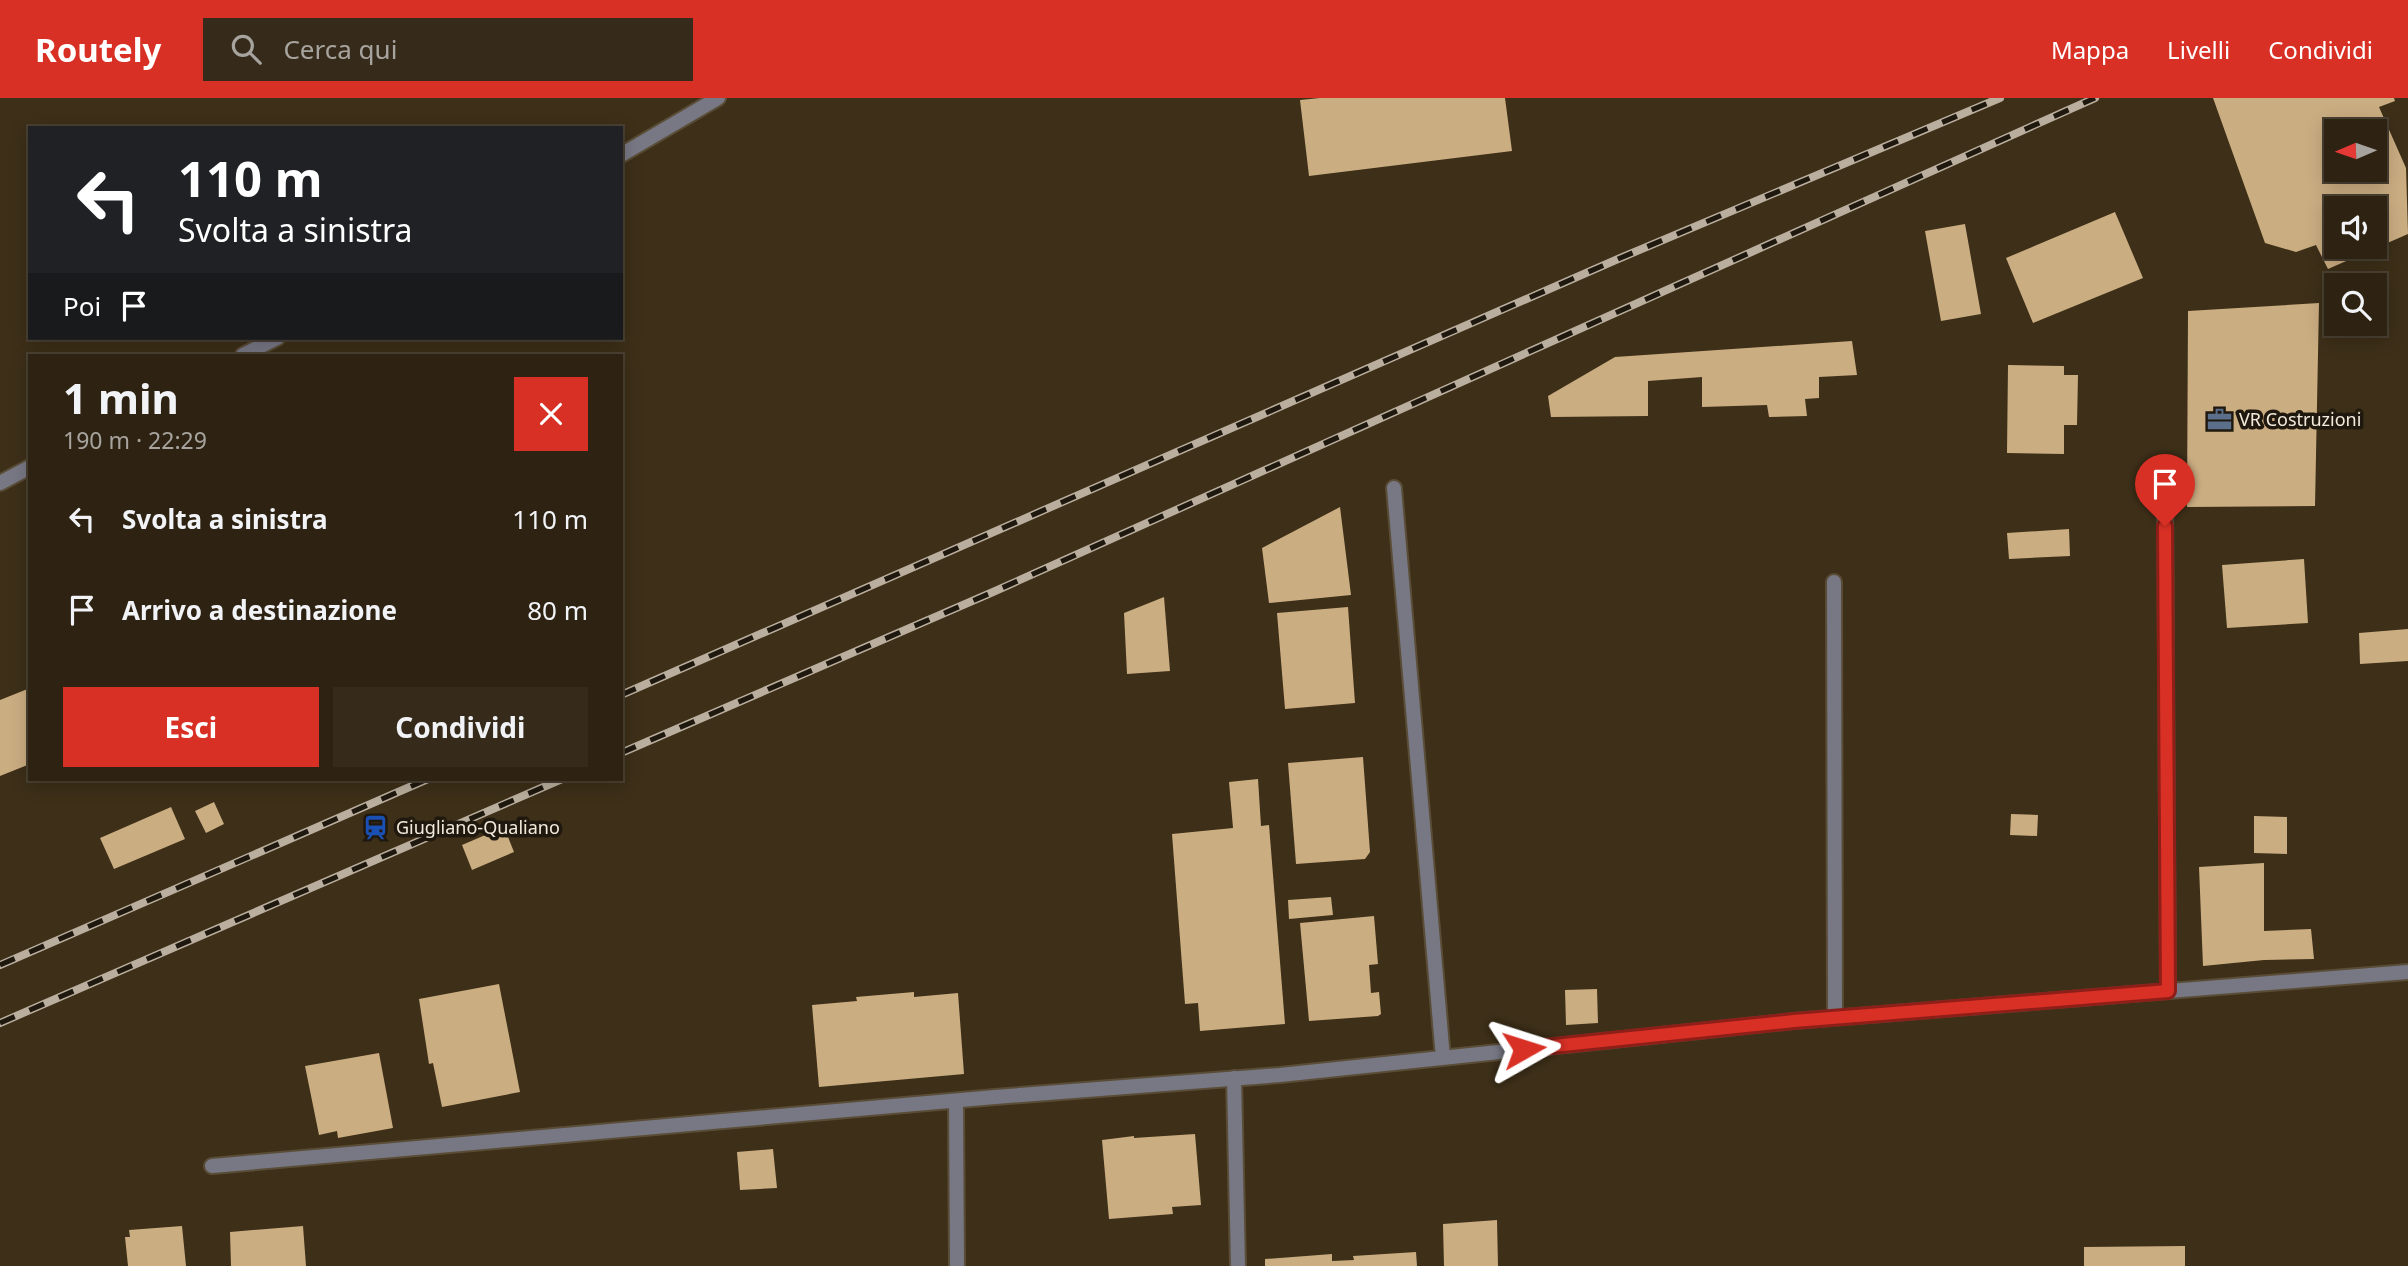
<!DOCTYPE html>
<html lang="it">
<meta charset="utf-8">
<style>
:root{--surface:#2e2312;--page:#362b1b;--text:#f1f3f6;--muted:#a7a49f;--line:#494032;--accent:#d93025}
body{margin:0;font-family:"Noto Sans",sans-serif;background:var(--page);color:var(--text);height:100vh;display:flex;flex-direction:column;font-size:26px;white-space:nowrap}
*{box-sizing:border-box;margin:0}
p{font-size:23px;color:var(--muted)}
.icon{flex:none;width:38px;height:38px;fill:none;stroke:currentColor;stroke-width:2;stroke-linecap:round;stroke-linejoin:round}
.map{position:relative;flex:1;overflow:hidden}
.sheet{position:absolute;left:28px;top:256px;width:595px;height:427px;display:flex;flex-direction:column;background:var(--surface);border-radius:0px;box-shadow:0 4px 18px #0003,0 0 0 2px var(--line)}
.sheet>*{flex:none}
.top-card{position:absolute;left:28px;top:28px;width:595px;height:214px;border-radius:0px;box-shadow:0 4px 18px #0003,0 0 0 2px var(--line);background:#202124;color:#fff;overflow:hidden}
.needle{width:46px;rotate:268deg}
.controls{position:absolute;left:2324px;top:21px;display:grid;gap:14px}
.controls a{display:grid;place-items:center;width:63px;height:63px;border-radius:0px;background:var(--surface);box-shadow:0 4px 18px #0003,0 0 0 2px var(--line);font-size:35px}
.pin{position:absolute;display:grid;place-items:center;width:60px;height:60px;color:#fff;margin:-72px -30px;border-radius:50% 50% 50% 0;rotate:-45deg;box-shadow:0 0 7px #0007}
.pin .icon{rotate:45deg}
.me{position:absolute;width:77px;margin:-38px;rotate:84deg;stroke-linejoin:round;filter:drop-shadow(0 0 5px #0008)}
.turn{display:flex;align-items:center;gap:24px;height:147px;padding:0 35px;font-size:32px}
.turn .icon{width:91px;height:91px;stroke-width:2.5}
.turn b{display:block;font-size:49px;line-height:60px}
.then{display:flex;align-items:center;height:66px;padding:0 35px;background:#0003;gap:14px;font-size:26px}
.round{display:grid;place-items:center;flex:none;width:74px;height:74px;border-radius:0px;background:var(--page)}
.overview{display:flex;align-items:center;justify-content:space-between;height:119px;padding:0 35px}
h1{font-size:42px;font-weight:700;line-height:52px}
.action{display:flex;gap:14px;margin-top:auto;padding:14px 35px}
.action a{flex:1;height:80px;border-radius:0px;background:var(--accent);color:#fff;font-size:28px;font-weight:700;line-height:80px;text-align:center}
.action a+a{background:var(--page);color:var(--text)}
ul{padding:0;list-style:none}
li{display:flex;align-items:center;gap:21px;height:91px;padding:0 35px}
li div{flex:1}
li b{display:block;font-size:26px}
li em{font-style:normal}
header{display:flex;align-items:center;gap:42px;box-sizing:border-box;height:98px;padding:0 35px;background:var(--accent);color:#fff}
header strong{font-size:33px}
nav{display:flex;gap:38px;margin-inline-start:auto;font-size:24px}
.search{width:490px;height:63px;background:var(--page);display:flex;align-items:center;gap:18px;box-sizing:border-box;padding:0 24px;border-radius:0px;color:var(--muted);font-size:26px}
.map>svg:first-child{display:block}
.building{fill:#cbad82;fill-rule:evenodd}
.lines{fill:none;stroke-linecap:round;stroke-linejoin:round}
.minor-casing{stroke:#5a4d37;stroke-width:18}
.minor{stroke:#777884;stroke-width:14}
.rail-casing{stroke:#baaf9e;stroke-width:8}
.rail{stroke:#1f180e;stroke-width:5;stroke-dasharray:16;stroke-linecap:butt}
.route-casing{stroke:#8d1f18;stroke-width:18}
.route{stroke:#d93025;stroke-width:12}
.labels{text-anchor:middle;dominant-baseline:central;stroke-width:7;stroke-linejoin:round;paint-order:stroke}
.poi-label{font-size:18px;fill:#f3eadc;stroke:#1f180e;text-anchor:start}
</style>
<header>
<strong>Routely</strong>
<div class="search"><svg class="icon" aria-label="search" viewBox="0 0 24 24"><circle cx="10" cy="10" r="6"/><path d="M15 15l6 6"/></svg>Cerca qui</div>
<nav><a>Mappa</a><a>Livelli</a><a>Condividi</a></nav>
</header>
<div class="map">
<svg width="2408" height="1168" viewBox="0 0 2408 1168">
<rect width="100%" height="100%" fill="#3d2f18"/>
<path class="building" d="M1320 0H1505L1512 53 1309 78 1300 2Z
M2213 0H2394L2395 3 2379 9 2406 70 2408 136 2328 171 2316 147 2296 154 2265 145ZM2336 33H2375V72H2336ZM2336 110H2375V149H2336Z
M2115 114 2143 180 2033 225 2006 160Z
M1965 126 1981 216 1941 223 1925 133Z
M2319 205 2315 408 2187 409 2188 213Z
M1852 243 1857 277 1819 279V300L1805 301 1807 318 1769 319 1767 307 1702 309V279L1648 283V318L1551 319 1548 298 1615 259Z
M2008 267 2064 268V277H2078L2077 327H2064V356L2007 355Z
M1340 409 1351 497 1269 505 1262 450Z
M2069 431 2070 458 2009 461 2007 435Z
M2304 461 2308 525 2227 530 2222 467Z
M1164 499 1170 573 1127 576 1124 515Z
M1348 509 1355 605 1285 611 1277 515Z
M2408 531V563L2360 566 2359 535Z
M30 590V666L0 678V602Z
M1363 659 1370 754 1365 761 1296 766 1288 665Z
M1258 681 1261 728 1269 727 1285 926 1200 933 1198 905 1185 906 1172 736 1233 730 1229 684Z
M214 704 224 726 206 735 195 713Z
M171 709 185 741 114 771 100 740Z
M2011 716 2038 717 2037 738 2010 737Z
M2254 718 2287 719V756L2254 755Z
M504 729 514 754 472 772 462 747Z
M2264 765V833L2311 831 2314 861 2264 862 2203 868 2199 769Z
M1331 799 1333 817 1289 821 1288 802Z
M1374 818 1378 866 1369 867 1371 895 1379 894 1381 916 1378 918 1309 923 1300 825Z
M499 886 520 994 442 1009 433 965 429 966 419 901Z
M1597 891 1598 925 1566 927 1565 892Z
M914 894V899L958 895 964 976 819 989 812 907 857 903 856 899Z
M379 955 393 1030 338 1040 337 1033 319 1037 305 968Z
M1195 1036 1201 1107 1172 1109 1173 1116 1109 1121 1102 1042 1134 1038V1040Z
M773 1051 777 1090 740 1092 737 1054Z
M1497 1122 1498 1168H1444L1443 1126Z
M182 1128 186 1168H128L125 1139H130L129 1132Z
M303 1128 306 1168H231L230 1134Z
M2185 1148V1168H2084V1149Z
M1416 1154 1417 1168H1265V1161L1332 1156V1163L1354 1162 1353 1158Z"/>
<g class="lines">
<defs>
<path id="minor" d="M621 57 718 0
M243 257 277 240
M0 385 30 369
M1394 390 1443 960
M2165 401 2168 893
M1834 484 1835 920
M1234 980 1238 1168
M956 1003 957 1168
M212 1068 995 999 1280 977 1794 923 2408 874"/>
</defs>
<use href="#minor" class="minor-casing"/>
<use href="#minor" class="minor"/>
<defs>
<path id="rail" d="M621 597 1618 161 2000 0
M621 655 993 494 2095 0
M0 867 428 681
M0 925 562 681"/>
</defs>
<use href="#rail" class="rail-casing"/>
<use href="#rail" class="rail"/>
</g>
<g class="lines">
<defs>
<path id="route" d="M1524 951 1794 923 2168 893 2165 428"/>
</defs>
<use href="#route" class="route-casing"/>
<use href="#route" class="route"/>
</g>
<defs>
<symbol id="office-bare" viewBox="-9 -9 18 18"><path d="M-6-3h4V-5.5h4V-3h4V5H-6ZM-1-4.5V-3h2v-1.5ZM-6 0V1H6V0Z" fill="#5c6f8a" stroke="#1f180e" stroke-width="2.5" paint-order="stroke"/></symbol>
<symbol id="station-bare" viewBox="-9 -9 18 18"><path d="M-3-6H3Q5-6 5-4V2Q5 4 3 4L4.5 6H3L1.5 4h-3L-3 6H-4.5L-3 4Q-5 4-5 2V-4Q-5-6-3-6ZM-3.5-4v3h7v-3ZM-3.5 1v1.5H-2V1ZM2 1v1.5H3.5V1Z" fill="#1a4fb4" stroke="#1f180e" stroke-width="2.5" paint-order="stroke"/></symbol>
</defs>
<g fill-rule="evenodd">
<use href="#office-bare" x="2202" y="304" width="35" height="35"/>
<use href="#station-bare" x="358" y="712" width="35" height="35"/>
</g>
<g class="labels">
<g class="poi-label">
<text x="2239" y="321">VR Costruzioni</text>
<text x="396" y="729">Giugliano-Qualiano</text>
</g>
</g>
</svg>
<div class="controls">
<a><svg class="needle" viewBox="-14 -14 28 28"><path d="M0-13l5 13h-10z" fill="#e53935"/><path d="M0 13l5-13h-10z" fill="#a7a49f"/></svg></a>
<a><svg class="icon" aria-label="sound" viewBox="0 0 24 24"><path d="M4 9h4l5-4v14l-5-4H4zM17 9q2 3 0 6"/></svg></a>
<a><svg class="icon" aria-label="search" viewBox="0 0 24 24"><circle cx="10" cy="10" r="6"/><path d="M15 15l6 6"/></svg></a>
</div>
<div class="pin" style="left:2165px;top:428px;background:#d93025"><svg class="icon" aria-label="arrive" viewBox="0 0 24 24"><path d="M6 21V4h12l-3 4 3 4H6"/></svg></div>
<svg class="me" style="left:1524px;top:951px" viewBox="-20 -20 40 40"><path d="M0-17L14 15 0 8-14 15z" fill="#d93025" stroke="#fff" stroke-width="4"/></svg>
<div class="top-card">
<div class="turn"><svg class="icon" aria-label="left" viewBox="0 0 24 24"><path d="M17 20v-9H6M10 6l-5 5 5 5"/></svg><div><b>110 m</b>Svolta a sinistra</div></div>
<div class="then">Poi<svg class="icon" aria-label="arrive" viewBox="0 0 24 24"><path d="M6 21V4h12l-3 4 3 4H6"/></svg></div>
</div>
<section class="sheet">
<div class="overview"><div><h1>1 min</h1><p>190 m · 22:29</p></div><a class="round" style="background:#d93025;color:#fff"><svg class="icon" aria-label="close" viewBox="0 0 24 24"><path d="M6 6l12 12M18 6L6 18"/></svg></a></div>
<ul>
<li><svg class="icon" aria-label="left" viewBox="0 0 24 24"><path d="M17 20v-9H6M10 6l-5 5 5 5"/></svg><div><b>Svolta a sinistra</b></div><em>110 m</em></li>
<li><svg class="icon" aria-label="arrive" viewBox="0 0 24 24"><path d="M6 21V4h12l-3 4 3 4H6"/></svg><div><b>Arrivo a destinazione</b></div><em>80 m</em></li>
</ul>
<div class="action"><a>Esci</a><a>Condividi</a></div>
</section>
</div>
